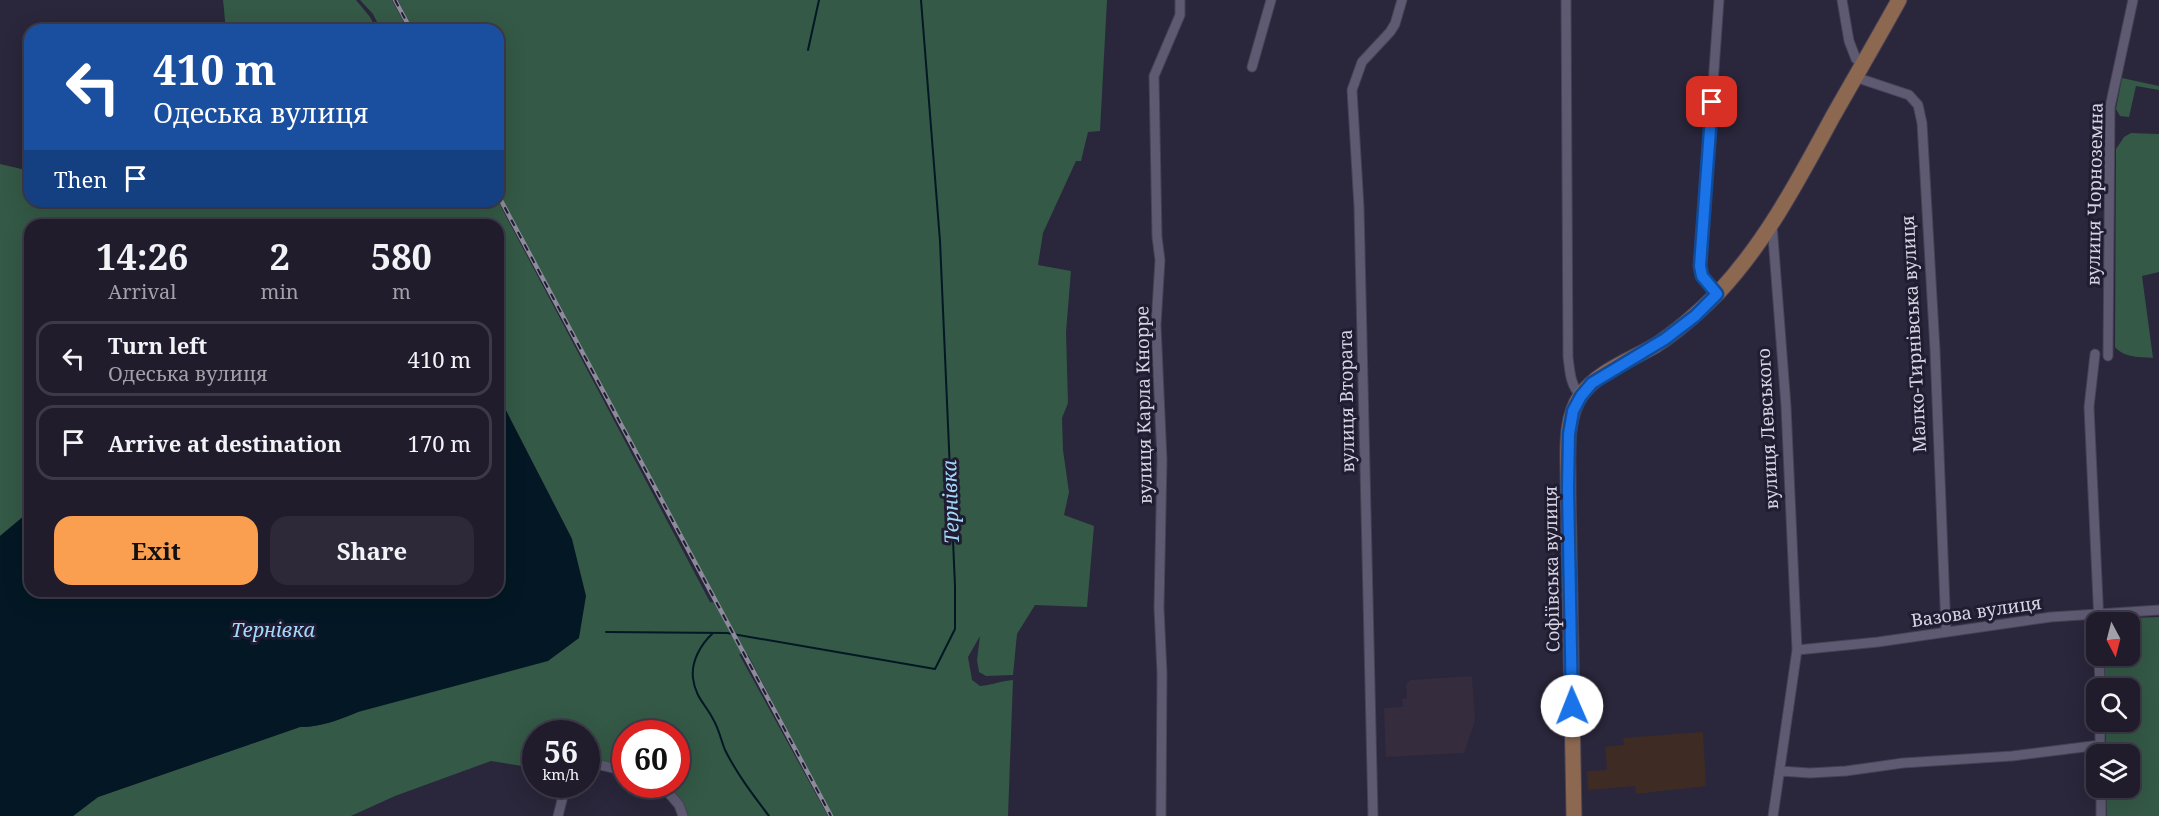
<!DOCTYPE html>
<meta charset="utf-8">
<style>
:root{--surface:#201c2c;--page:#2d2938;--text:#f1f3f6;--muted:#a2a1a9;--line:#3d3a48;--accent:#fa9f4f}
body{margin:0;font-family:"Noto Serif",serif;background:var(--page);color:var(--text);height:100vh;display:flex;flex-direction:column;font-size:22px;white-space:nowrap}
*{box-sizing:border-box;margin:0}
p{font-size:20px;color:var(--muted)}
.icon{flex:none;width:33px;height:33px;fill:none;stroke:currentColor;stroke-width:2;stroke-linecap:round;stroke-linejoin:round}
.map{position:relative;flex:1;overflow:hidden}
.panel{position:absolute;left:24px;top:219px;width:480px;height:378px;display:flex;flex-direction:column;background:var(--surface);border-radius:18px;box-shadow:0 6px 24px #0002,0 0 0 2px var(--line)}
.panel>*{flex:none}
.banner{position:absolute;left:24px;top:24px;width:480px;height:183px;border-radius:18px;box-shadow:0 6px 24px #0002,0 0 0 2px var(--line);background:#1a4fa0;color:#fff;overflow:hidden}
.needle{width:39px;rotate:173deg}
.buttons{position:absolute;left:2086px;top:612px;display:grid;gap:12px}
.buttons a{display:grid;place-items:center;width:54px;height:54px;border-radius:12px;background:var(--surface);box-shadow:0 6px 24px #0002,0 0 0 2px var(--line);font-size:30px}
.speed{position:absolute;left:522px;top:720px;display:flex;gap:12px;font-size:30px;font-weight:700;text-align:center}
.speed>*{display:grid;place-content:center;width:78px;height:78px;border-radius:50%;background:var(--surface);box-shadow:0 6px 24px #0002,0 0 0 2px var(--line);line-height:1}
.speed small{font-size:15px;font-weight:400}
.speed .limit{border:9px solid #d22;background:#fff;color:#111}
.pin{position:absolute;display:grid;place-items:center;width:51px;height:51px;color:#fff;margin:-26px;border-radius:12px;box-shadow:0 3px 9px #0006}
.me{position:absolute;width:66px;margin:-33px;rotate:359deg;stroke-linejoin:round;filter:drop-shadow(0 0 4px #0008)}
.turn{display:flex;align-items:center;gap:21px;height:126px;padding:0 30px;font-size:27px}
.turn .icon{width:78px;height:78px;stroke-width:2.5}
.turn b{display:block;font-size:42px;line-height:51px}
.then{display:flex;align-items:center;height:57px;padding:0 30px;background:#0003;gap:12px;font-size:22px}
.eta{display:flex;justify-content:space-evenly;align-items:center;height:102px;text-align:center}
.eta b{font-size:36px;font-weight:700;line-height:42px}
.button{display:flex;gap:12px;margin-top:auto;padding:12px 30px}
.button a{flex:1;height:69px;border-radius:18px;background:var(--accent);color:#111;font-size:24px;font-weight:700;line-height:69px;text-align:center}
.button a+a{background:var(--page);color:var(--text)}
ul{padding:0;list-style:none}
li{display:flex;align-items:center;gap:18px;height:75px;margin:0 12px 9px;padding:0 18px;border:3px solid var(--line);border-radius:18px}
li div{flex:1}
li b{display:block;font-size:22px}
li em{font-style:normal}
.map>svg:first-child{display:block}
.commercial{fill:#3e2c24}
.education{fill:#352d3d}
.green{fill:#345946}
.water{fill:#031824}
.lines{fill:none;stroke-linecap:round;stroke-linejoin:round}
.stream{stroke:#031824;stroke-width:2}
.street-casing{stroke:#464154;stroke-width:11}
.primary-casing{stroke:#464154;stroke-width:17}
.street{stroke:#5e5a72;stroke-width:9}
.primary{stroke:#8d6850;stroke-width:15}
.rail-casing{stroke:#8d8a9b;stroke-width:4.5}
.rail{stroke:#201c31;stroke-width:2;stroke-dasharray:7;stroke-linecap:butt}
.route-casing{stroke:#114b97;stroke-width:15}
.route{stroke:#1a73e8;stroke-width:10}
.labels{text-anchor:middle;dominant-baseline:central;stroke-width:6;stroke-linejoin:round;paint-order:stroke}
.street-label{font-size:18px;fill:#d6d3e2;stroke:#201c31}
.water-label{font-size:20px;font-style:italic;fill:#a2d9fc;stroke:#201c31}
</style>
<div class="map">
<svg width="2159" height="816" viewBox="0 0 2159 816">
<rect width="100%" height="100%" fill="#2a263b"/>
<path class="commercial" d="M1703 732 1706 786 1636 794 1635 786 1588 790 1587 771 1607 770 1605 747 1624 745 1623 738Z"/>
<path class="education" d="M1472 676 1475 721 1464 753 1386 757 1384 708 1403 707 1402 699 1407 698 1406 685 1407 683 1411 680Z"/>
<path class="green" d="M223 0H356L370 17 377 30H226Z
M360 0H392L408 30H381L373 14Z
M398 0H1107L1100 131 1088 132 1081 161H1076L1043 233 1038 265 1071 271 1066 332 1068 403 1062 418 1063 450 1069 492 1064 515 1094 526 1087 607 1035 605 1017 634 1013 675 986 676 979 672 977 660 980 636 968 657 972 680 980 686C992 685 1001 681 1013 680L1008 816H832L748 655 739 654 828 816H686L664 785 676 784V734H626L625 769 587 761 586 734H536L535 768 491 761 395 796 351 816H73L98 797 300 727C322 727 338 720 358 712L572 539 498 395V225H30V511L0 536V164L30 171V201H498L710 602 718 603 498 192V30H413Z
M2122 78 2159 86V90L2136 86 2129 117 2120 116 2116 109Z
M2131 133 2159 134V272L2142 276 2153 358C2141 357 2124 358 2115 347L2116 149 2124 137Z
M2159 617V816H2107L2106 788H2130V754H2106V722H2130V688H2105V656H2130V622H2105L2108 619Z"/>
<path class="water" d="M498 395 572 539 586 596 579 638 548 661 358 712C338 720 322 727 300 727L98 797 73 816H0V536L30 511V591H498Z"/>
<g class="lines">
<path class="stream" d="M808 50 819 0
M606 632 727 633 935 669 955 629V586L940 241 921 0
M713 633C701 644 691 661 693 678 695 697 706 705 713 719 719 729 721 740 725 750 737 774 753 795 769 816"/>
<defs>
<path id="street" d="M1566 0 1568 357C1570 372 1570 385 1581 396
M1842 0 1849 41 1856 59
M1252 67 1271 0
M1855 77 1909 95 1918 105 1922 123 1935 350 1946 631
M1772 224 1786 406 1797 650 1773 816
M1717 294 1702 276 1700 265 1719 0
M2095 354 2089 407 2099 622
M2108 356 2110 107 2133 0
M1797 650 1878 642 2051 617 2159 610
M2099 656 2100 688
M2100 722V754
M586 765H600L626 771
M1780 771 1810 773 1846 771 1903 763 2012 756 2100 745
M661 784 679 805 683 816
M2101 788V816
M558 816 566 784
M1161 816 1162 673 1159 608 1162 460 1156 325 1160 260 1157 237 1154 76 1180 15V0
M1373 816 1359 207 1352 90 1362 62 1390 32 1395 24 1402 0"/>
<path id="primary" d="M1574 816 1568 488C1569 458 1563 421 1581 395 1598 371 1631 360 1656 345 1679 330 1699 312 1718 293 1766 242 1799 179 1832 118 1854 79 1877 40 1899 0"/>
</defs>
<use href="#street" class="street-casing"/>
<use href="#primary" class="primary-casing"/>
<use href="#street" class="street"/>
<use href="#primary" class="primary"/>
<defs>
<path id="rail" d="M395 0 411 30
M498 195 831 816"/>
</defs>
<use href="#rail" class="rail-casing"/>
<use href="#rail" class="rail"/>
</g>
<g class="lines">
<defs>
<path id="route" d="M1572 706 1568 488 1569 434 1573 411 1581 396 1592 383 1665 339 1695 316 1717 294 1702 276 1700 266 1712 102"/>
</defs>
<use href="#route" class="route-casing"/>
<use href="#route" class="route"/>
</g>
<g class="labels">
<g class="street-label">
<text transform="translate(2094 194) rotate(-89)">вулиця Чорноземна</text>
<text transform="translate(1913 334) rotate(-93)">Малко-Тирнівська вулиця</text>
<text transform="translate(1346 401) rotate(-91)">вулиця Втората</text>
<text transform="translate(1143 405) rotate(-91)">вулиця Карла Кнорре</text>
<text transform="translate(1767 429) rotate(-93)">вулиця Левського</text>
<text transform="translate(1551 569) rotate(-91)">Софіївська вулиця</text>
<text transform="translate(1976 611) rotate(-8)">Вазова вулиця</text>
</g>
<g class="water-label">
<text transform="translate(950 502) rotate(-92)">Тернівка</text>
<text x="273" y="629">Тернівка</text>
</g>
</g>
</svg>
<div class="buttons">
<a><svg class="needle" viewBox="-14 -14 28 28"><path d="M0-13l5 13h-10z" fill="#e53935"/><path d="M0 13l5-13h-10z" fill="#a2a1a9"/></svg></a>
<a><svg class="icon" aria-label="search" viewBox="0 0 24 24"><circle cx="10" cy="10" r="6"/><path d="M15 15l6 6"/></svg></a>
<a><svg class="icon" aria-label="layers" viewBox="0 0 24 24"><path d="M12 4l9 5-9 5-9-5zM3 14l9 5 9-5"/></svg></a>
</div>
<div class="speed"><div>56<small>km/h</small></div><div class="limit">60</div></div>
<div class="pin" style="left:1712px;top:102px;background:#d93025"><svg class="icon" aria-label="arrive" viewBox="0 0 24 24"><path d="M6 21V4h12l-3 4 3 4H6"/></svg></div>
<svg class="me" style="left:1572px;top:706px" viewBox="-20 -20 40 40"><circle r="19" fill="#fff"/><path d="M0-13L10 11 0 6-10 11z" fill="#1a73e8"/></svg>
<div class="banner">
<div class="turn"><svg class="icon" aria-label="left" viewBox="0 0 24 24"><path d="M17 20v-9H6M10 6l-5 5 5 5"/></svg><div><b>410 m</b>Одеська вулиця</div></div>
<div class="then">Then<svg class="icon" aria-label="arrive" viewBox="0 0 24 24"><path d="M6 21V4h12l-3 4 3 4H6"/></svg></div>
</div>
<section class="panel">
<div class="eta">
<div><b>14:26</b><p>Arrival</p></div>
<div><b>2</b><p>min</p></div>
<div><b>580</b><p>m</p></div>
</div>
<ul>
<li><svg class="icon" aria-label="left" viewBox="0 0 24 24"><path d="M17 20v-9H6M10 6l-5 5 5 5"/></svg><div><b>Turn left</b><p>Одеська вулиця</p></div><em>410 m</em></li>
<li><svg class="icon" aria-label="arrive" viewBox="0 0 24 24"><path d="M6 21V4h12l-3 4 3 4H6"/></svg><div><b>Arrive at destination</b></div><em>170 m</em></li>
</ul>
<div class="button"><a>Exit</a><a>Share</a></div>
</section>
</div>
